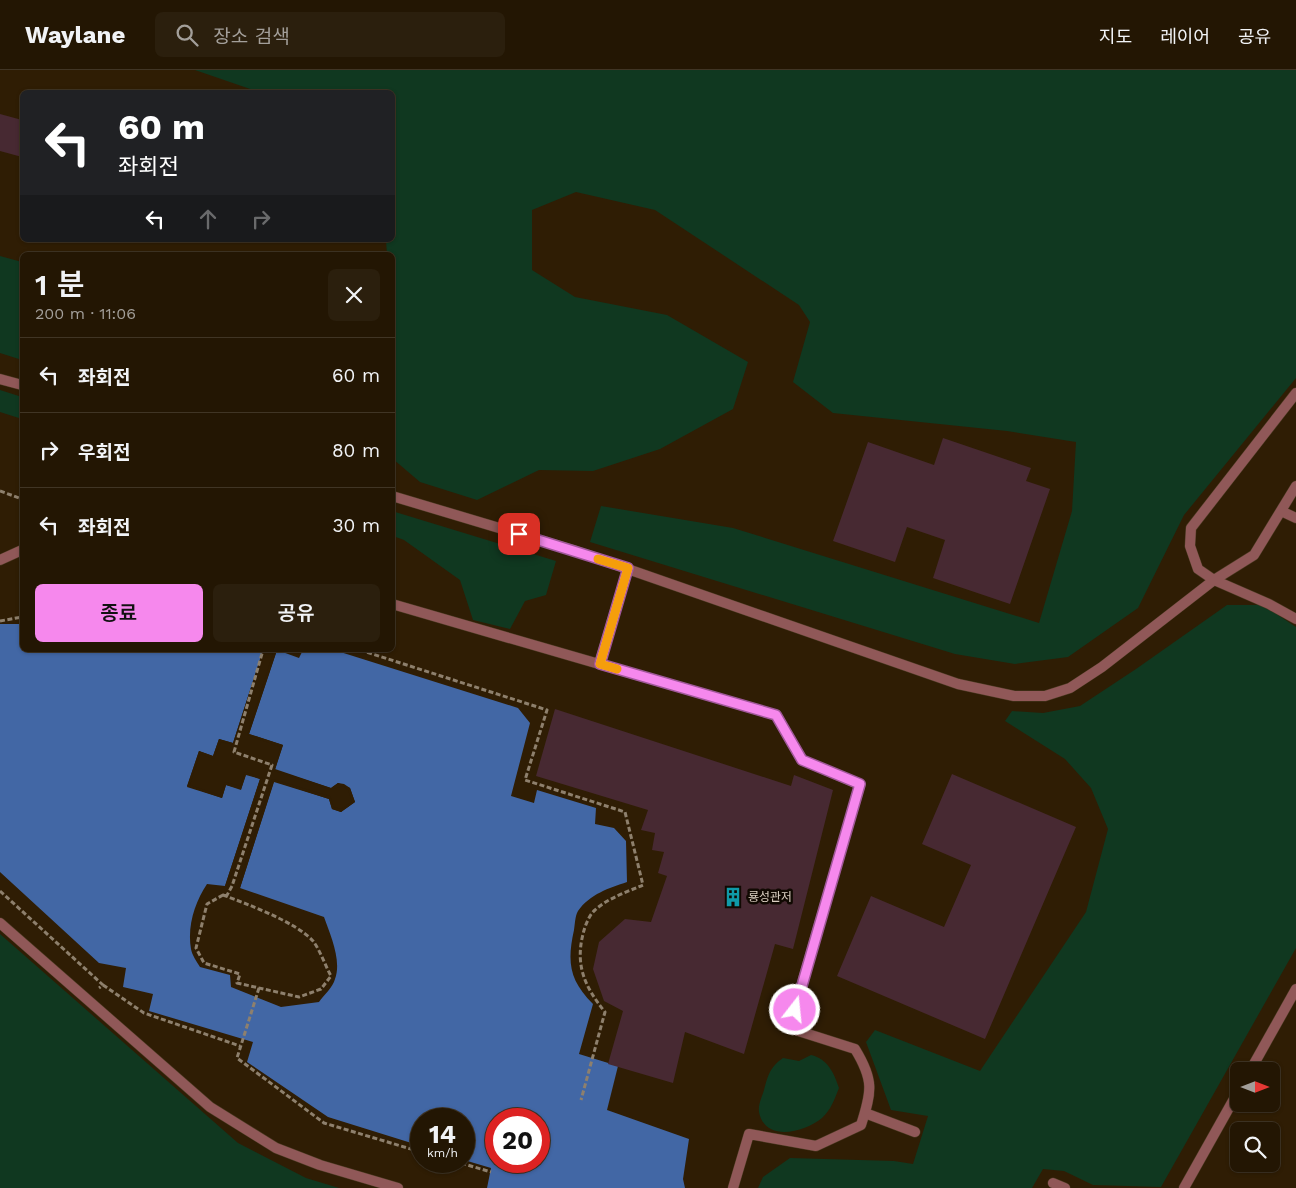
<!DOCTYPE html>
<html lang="ko">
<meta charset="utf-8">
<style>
:root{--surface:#231603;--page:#2b1f0d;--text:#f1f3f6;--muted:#a39f9a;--line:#403525;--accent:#f688ed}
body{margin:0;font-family:"Work Sans","Noto Sans KR",sans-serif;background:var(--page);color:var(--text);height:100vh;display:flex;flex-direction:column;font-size:19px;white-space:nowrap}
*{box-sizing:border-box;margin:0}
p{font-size:16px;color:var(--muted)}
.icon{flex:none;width:28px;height:28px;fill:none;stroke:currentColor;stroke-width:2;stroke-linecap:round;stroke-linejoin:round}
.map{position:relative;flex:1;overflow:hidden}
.drawer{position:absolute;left:20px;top:182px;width:375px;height:400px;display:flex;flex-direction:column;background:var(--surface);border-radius:8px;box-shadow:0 1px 4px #0004,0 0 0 1px var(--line)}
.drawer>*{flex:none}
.banner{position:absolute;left:20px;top:20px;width:375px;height:152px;border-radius:8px;box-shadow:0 1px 4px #0004,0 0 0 1px var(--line);background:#202124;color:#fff;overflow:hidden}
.needle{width:32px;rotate:90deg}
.tools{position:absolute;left:1230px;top:992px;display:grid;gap:10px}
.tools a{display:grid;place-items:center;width:50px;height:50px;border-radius:8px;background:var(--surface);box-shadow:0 1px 4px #0004,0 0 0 1px var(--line);font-size:25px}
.speed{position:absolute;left:410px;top:1038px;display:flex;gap:10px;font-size:25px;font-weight:700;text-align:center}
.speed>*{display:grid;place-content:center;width:65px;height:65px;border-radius:50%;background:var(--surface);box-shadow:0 1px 4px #0004,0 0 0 1px var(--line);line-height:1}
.speed small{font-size:12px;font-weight:400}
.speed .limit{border:8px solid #d22;background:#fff;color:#111}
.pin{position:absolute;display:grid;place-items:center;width:42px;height:42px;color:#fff;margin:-21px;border-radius:10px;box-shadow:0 2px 8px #0006}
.me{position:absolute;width:55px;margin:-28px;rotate:16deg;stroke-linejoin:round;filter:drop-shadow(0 0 4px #0008)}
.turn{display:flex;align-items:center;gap:18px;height:105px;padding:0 15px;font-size:22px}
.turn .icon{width:65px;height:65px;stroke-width:2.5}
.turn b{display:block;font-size:35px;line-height:42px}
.lanes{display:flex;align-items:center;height:48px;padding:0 15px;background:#0003;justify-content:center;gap:25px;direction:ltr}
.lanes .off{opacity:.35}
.round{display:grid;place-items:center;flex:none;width:52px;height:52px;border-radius:8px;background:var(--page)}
.headline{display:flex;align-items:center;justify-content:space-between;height:85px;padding:0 15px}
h1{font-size:30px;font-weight:600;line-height:38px}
.action{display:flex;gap:10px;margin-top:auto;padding:10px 15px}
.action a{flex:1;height:58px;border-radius:8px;background:var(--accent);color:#111;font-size:20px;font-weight:600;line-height:58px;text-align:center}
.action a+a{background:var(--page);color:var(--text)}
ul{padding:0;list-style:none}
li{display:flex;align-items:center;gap:15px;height:75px;padding:0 15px;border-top:1px solid var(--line)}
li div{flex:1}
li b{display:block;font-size:19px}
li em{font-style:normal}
header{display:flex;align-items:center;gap:30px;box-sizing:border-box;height:70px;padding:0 25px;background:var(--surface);border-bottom:1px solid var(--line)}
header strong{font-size:24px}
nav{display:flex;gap:28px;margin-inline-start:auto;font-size:18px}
.search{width:350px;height:45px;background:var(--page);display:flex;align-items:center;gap:12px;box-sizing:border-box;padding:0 18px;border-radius:8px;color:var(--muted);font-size:19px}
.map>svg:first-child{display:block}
.green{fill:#103820}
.water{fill:#4267a5;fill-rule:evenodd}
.pier{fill:#2f1d04}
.building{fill:#472932}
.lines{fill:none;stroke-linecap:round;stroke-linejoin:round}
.lane-casing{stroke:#4b3a23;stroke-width:11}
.path{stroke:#8e806d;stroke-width:3;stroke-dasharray:5 2.5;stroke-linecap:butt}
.lane{stroke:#905858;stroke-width:10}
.route-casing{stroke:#a0589a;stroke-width:12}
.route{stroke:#f688ed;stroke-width:9}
.slow{stroke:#f59e0b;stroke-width:9}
.labels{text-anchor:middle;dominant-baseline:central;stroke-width:5;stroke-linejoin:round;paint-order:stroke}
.poi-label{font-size:12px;fill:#ddd1c3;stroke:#110902;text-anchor:start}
</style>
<header>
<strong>Waylane</strong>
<div class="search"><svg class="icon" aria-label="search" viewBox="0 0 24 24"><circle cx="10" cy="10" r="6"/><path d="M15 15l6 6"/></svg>장소 검색</div>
<nav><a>지도</a><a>레이어</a><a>공유</a></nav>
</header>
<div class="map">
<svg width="1296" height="1118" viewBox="0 0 1296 1118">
<rect width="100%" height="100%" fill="#2f1d04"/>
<path class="green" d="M195 0H1296V308L1184 445 1138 538 1068 587 1015 594 955 584 590 472 601 436 733 458 1039 553 1072 441 1076 372 1007 361 833 343 793 312 810 252 799 235 655 140 576 122 532 140V200L575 227 667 245 748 292 733 339 660 379 593 401 539 400 477 430 420 412 393 389 392 185H387L386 170H392V22H259Z
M0 186 22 192V290L0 283Z
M0 320 22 327V349L0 342Z
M392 441 556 491 546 525 525 531 510 559 473 550 460 510 404 470 393 466Z
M1227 535H1263L1296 557V878L1161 1117 1093 1115 1064 1101 1043 1099 1032 1118H758L763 1107 790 1088 894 1091 913 1094 928 1046 891 1040 866 972 875 960 980 1001 1086 842 1108 759 1091 718 1065 689 1005 651 1012 641 1043 643 1080 636 1136 599Z
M0 864 238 1073 306 1108 339 1118H0Z
M811 985C828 989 834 1003 839 1018 835 1028 831 1040 822 1048 805 1062 765 1073 759 1042 758 1034 762 1027 764 1020 768 1005 770 997 783 988L799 991Z"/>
<path class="water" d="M0 554H22V580H263L233 673 219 669 213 686 199 681 187 716 222 728 226 715 241 719 246 704 260 709 225 816 207 814C195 832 187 856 191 879 192 885 197 892 200 897L230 905 231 917 281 937 319 932C324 925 333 917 335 909 342 890 330 864 324 847L240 818 274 711 329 729 332 739 341 742 355 732 350 718 338 713 331 718 275 699 283 675 249 664 277 580 299 588 303 580H334L518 638 530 653 511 726 534 733 537 720 596 738 595 754 614 758 626 771 627 812C609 818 590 824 578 841 575 846 575 854 574 860 567 892 569 910 593 934L579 984 618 996 607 1040 689 1069 683 1109 685 1118H487L491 1098 464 1090V1049H421V1076L328 1047 247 992 253 972 149 941 153 924 123 917 126 898 99 893 0 802ZM496 1049H539V1091H496Z"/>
<path class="pier" d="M263 580H266L235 675 221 672 214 689 200 684 190 715 220 725 225 712 240 716 245 702 263 708 228 816H225L260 709 246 705 241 720 226 715 222 728 187 717 199 681 213 686 219 669 233 673Z
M274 580H277L249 664 283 675 275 700 331 718 338 713 344 714 350 718 355 732 341 742 332 739 329 729 274 712 240 818 238 817 272 709 330 726 334 737 341 739 352 732 348 720 343 716 331 720 274 701 280 677 247 665Z"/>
<path class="building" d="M0 44 22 50V87L0 81Z
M943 368 1031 398 1026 411 1050 419 1010 534 933 508 945 470 907 457 895 492 833 471 868 372 934 395Z
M555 639 791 716 794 705 833 720 793 879 775 874 744 984 685 962 673 1013 608 994 623 941 604 931 593 899 599 872 625 849 651 852 667 806 658 803 664 782 652 780 655 763 641 760 648 740 536 706Z
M952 704 1076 757 985 969 837 906 871 826 944 857 971 795 922 774Z"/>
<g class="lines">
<defs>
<path id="lane" d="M0 309 22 315
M1296 323 1191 458 1190 476 1198 499 1214 510 1269 534 1296 549
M392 426 573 480 958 614 1014 626H1045L1070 618 1102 597 1214 510 1254 485 1296 416
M1281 441 1296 448
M0 490 22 480
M628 498 599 594 776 645 802 690 860 715 789 958 855 979C874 1010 872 1021 861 1055L816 1076 749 1064 733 1118
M392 534 599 594
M0 853 210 1037 276 1078 320 1095 398 1118
M1250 1001 1296 919
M865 1043 915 1062
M1053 1113 1065 1118
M1184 1118 1239 1020"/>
</defs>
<use href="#lane" class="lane-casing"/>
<path class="path" d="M0 421 22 429
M0 551 22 547
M360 580 547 640 525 710 625 742 643 815C627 822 608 828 595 840 589 845 585 856 583 864 575 896 585 917 605 942L581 1030
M0 821 103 915 99 918
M223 825C247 834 296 852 313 871 320 880 325 895 331 906L321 919 299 927 237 913 240 904 204 893 196 878 207 834Z
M226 827 232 816 272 695 234 682 263 580
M103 915 144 943 240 976
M259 918 237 988 324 1053 421 1082
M454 1091 491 1102"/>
<use href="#lane" class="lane"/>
</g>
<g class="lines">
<defs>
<path id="route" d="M519 464 628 498 600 594 776 645 802 690 860 714 795 940"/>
</defs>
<use href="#route" class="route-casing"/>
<use href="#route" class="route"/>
<path class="slow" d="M598 489 628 498 600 594 617 599"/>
</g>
<defs>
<symbol id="building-bare" viewBox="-9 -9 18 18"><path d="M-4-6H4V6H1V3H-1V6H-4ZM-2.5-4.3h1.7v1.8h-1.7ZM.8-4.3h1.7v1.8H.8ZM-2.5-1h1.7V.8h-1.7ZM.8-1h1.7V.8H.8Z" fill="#0f9aa8" stroke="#110902" stroke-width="2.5" paint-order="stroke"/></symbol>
</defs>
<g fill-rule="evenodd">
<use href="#building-bare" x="719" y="813" width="28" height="28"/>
</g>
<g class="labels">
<g class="poi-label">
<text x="748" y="827">룡성관저</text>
</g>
</g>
</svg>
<div class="tools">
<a><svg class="needle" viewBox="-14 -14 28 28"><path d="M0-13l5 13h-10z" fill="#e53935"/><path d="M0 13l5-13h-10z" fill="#a39f9a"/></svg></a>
<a><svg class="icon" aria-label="search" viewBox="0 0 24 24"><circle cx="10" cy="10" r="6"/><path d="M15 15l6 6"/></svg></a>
</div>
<div class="speed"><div>14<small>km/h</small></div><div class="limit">20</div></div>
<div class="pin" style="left:519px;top:464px;background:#d93025"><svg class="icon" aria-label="arrive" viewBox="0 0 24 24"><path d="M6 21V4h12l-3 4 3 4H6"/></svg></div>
<svg class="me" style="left:795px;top:940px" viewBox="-20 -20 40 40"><circle r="17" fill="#f688ed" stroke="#fff" stroke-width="3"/><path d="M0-11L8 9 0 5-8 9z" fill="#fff"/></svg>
<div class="banner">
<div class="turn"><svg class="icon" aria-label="left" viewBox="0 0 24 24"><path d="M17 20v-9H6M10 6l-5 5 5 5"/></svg><div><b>60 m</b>좌회전</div></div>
<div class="lanes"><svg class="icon" aria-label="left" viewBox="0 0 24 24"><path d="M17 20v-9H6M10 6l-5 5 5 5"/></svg><svg class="icon off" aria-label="ahead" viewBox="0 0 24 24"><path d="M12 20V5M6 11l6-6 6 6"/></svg><svg class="icon off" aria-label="right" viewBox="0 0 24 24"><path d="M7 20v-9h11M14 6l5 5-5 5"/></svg></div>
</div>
<section class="drawer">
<div class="headline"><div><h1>1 분</h1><p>200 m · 11:06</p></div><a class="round"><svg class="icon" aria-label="close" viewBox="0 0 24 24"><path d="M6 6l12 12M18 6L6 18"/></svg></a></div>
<ul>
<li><svg class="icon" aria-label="left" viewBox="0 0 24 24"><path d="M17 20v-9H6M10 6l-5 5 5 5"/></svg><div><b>좌회전</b></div><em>60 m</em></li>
<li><svg class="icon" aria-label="right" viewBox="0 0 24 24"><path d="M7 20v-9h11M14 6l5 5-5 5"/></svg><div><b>우회전</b></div><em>80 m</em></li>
<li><svg class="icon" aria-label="left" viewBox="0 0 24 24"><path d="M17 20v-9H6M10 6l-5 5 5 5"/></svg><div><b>좌회전</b></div><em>30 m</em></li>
</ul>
<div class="action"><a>종료</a><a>공유</a></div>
</section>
</div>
